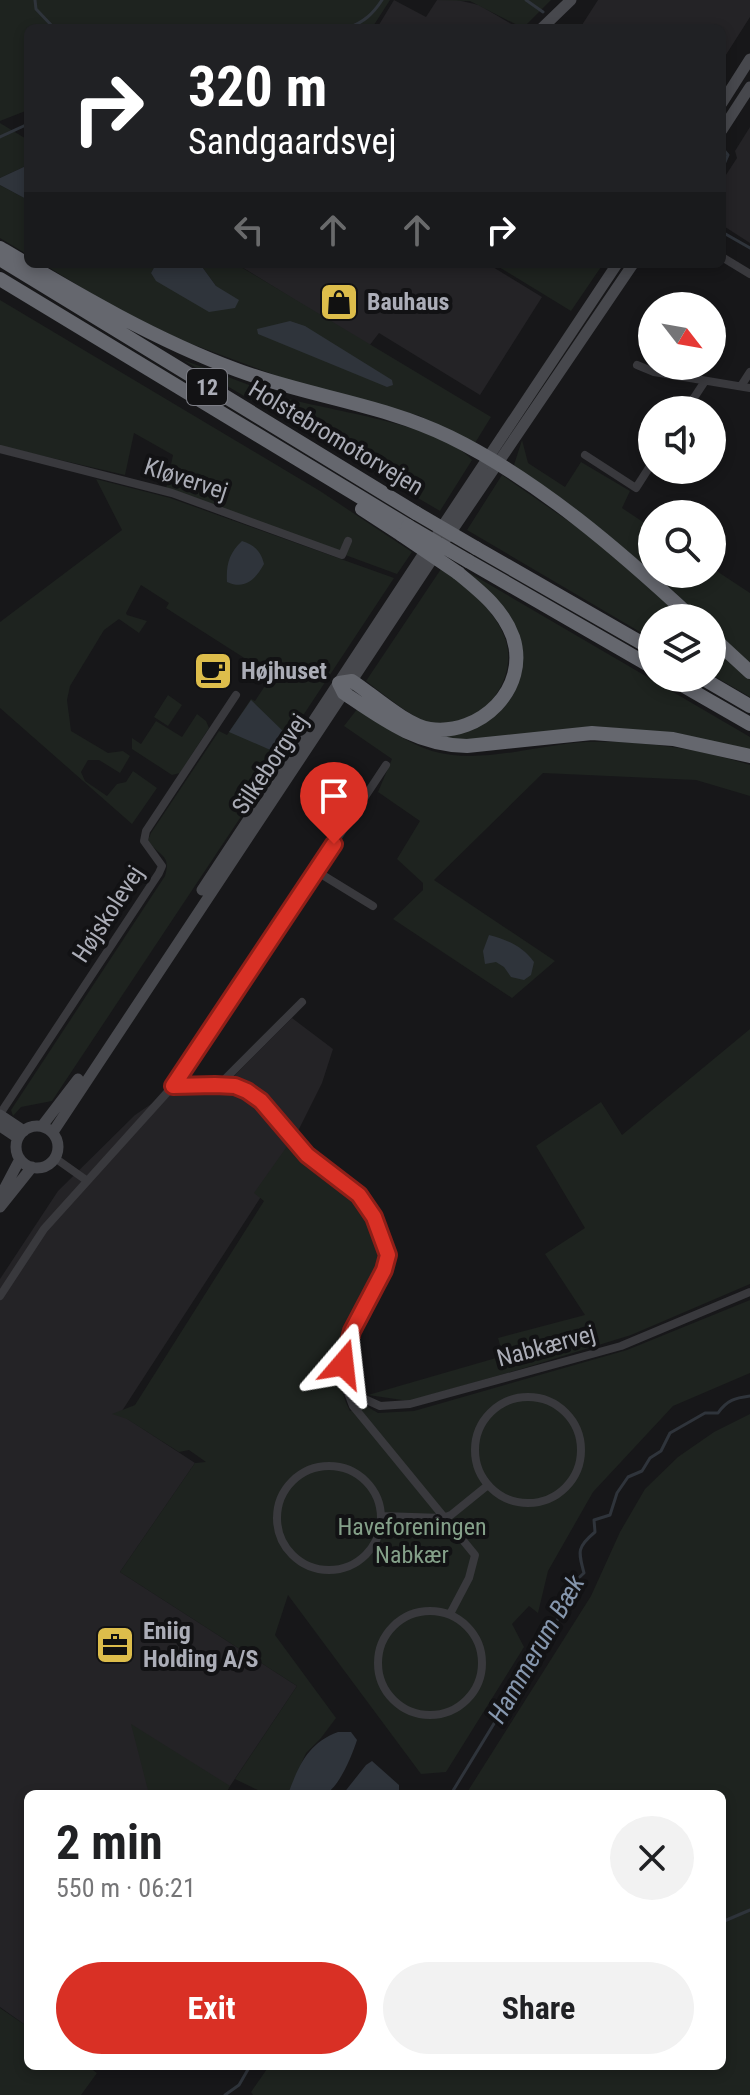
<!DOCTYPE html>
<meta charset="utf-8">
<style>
:root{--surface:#fff;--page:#f2f2f2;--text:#202124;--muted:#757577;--accent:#d93025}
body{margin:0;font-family:"Roboto Condensed",sans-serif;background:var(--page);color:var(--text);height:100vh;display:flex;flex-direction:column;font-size:30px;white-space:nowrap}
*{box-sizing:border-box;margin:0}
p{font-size:26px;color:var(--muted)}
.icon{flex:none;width:44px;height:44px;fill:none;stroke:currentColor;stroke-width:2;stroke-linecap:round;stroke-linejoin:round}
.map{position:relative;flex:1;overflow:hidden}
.details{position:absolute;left:24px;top:1790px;width:702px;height:280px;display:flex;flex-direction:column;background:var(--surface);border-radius:12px;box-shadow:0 4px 12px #0003}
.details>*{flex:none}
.hud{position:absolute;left:24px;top:24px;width:702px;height:244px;border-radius:12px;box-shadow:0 4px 12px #0003;background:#202124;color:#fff;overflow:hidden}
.needle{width:52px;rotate:121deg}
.fabs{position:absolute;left:638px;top:292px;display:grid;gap:16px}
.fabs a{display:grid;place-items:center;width:88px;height:88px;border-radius:50%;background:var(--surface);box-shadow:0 4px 12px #0003;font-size:40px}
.pin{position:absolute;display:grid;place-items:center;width:68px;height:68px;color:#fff;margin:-82px -34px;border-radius:50% 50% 50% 0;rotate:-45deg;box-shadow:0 0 8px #0007}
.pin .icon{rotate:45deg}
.me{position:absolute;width:88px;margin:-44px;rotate:17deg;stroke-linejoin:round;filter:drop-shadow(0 0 6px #0008)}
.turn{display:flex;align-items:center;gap:28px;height:168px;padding:0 32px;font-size:36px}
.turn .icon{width:104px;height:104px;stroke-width:2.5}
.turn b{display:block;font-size:56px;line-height:68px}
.lanes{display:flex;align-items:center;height:76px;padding:0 32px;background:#0003;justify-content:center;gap:40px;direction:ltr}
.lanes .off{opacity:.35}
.round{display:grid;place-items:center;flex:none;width:84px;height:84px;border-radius:42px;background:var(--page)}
.headline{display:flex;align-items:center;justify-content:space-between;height:136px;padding:0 32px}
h1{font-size:48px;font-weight:700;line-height:60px}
.primary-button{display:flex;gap:16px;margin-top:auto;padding:16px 32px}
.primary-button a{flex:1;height:92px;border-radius:48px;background:var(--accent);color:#fff;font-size:32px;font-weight:700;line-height:92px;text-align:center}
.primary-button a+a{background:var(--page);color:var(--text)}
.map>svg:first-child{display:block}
.built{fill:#242326}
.green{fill:#1e231f}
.water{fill:#2f343b}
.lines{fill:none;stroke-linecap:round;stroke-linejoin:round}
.stream{stroke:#2f343b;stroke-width:3}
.street{stroke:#39393d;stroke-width:8}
.secondary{stroke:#47484d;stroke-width:11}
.highway{stroke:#65676e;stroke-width:14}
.highway-bridge{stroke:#65676e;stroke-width:14}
.route-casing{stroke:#8d1f18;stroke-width:20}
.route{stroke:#d93025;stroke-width:14}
.labels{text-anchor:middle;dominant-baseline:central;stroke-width:8;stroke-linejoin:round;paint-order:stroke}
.shield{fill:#121214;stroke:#7d7e86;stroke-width:2}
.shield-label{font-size:22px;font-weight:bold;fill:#abadb7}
.poi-label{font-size:24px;font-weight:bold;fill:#abadb7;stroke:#121214;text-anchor:start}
.street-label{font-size:24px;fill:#abadb7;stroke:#121214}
.park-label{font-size:24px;fill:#84a089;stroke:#121214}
.water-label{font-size:26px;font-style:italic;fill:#8697ae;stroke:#121214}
</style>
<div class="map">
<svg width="750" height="2095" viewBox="0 0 750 2095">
<rect width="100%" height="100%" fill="#171719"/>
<path class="built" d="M394 0 426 17 437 0H457L479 5 518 28H377Z
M598 0H750V17L722 61V28H580Z
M750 127V243L722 225V181L737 158 735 151Z
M237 264H488L542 297 480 395 379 333 369 346Z
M292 1018 333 1049 322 1083 279 1169 120 1414 195 1463 120 1572 297 1686 226 1792 189 1766 172 1794H28V2027L0 2007V1279L58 1191 135 1115 188 1079 230 1080Z"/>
<path class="green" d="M0 0H390L372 28H28V110L0 121Z
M435 0H551L523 28 470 1Z
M0 123 28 140V165L0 178Z
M0 185 28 200V255L0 238Z
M43 264H156L151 273 216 286 200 264H236L491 417 475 443 420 416 291 381 181 340 107 303Z
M494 264H603L571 311Z
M0 300 320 491 412 552 397 574 166 489 173 455 134 433 125 475 0 446Z
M183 360C220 373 256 389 293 400 338 412 443 426 472 460L440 511Z
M522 440 528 463 565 487 581 462 630 491 622 508 652 528V572L601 529 513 468Z
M502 475 610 550 684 618H652V639L467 530Z
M96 479 170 498 394 578 265 773 254 797 52 1101 21 1107 13 1116 11 1110 165 876C172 853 157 856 148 840L151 833 219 731 227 735 251 699 255 701 272 675 266 662 249 661 166 608 169 603 141 585 126 613 127 615 147 621 139 633 119 619 104 630 70 686 67 700 71 731 108 753 123 751 130 756 120 773 99 760H88L81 772 85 781 107 796 117 784 126 782 133 771 157 788 132 824 0 708V622L122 530Z
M712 568 750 593V664L712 628V618H702L655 574H712Z
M441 569C466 586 497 611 506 641 519 686 474 735 427 722 413 718 379 691 366 681Z
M468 572 750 737V750L671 733 594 726 465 741 436 737C477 731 520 712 521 664 521 655 522 642 519 634 508 608 488 590 468 572Z
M712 644 750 679V697L712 675Z
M168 695 182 705 168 726 154 717Z
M358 708C382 724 404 742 432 751 480 765 536 745 585 742 639 740 699 748 750 765V796L696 780 543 773 434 880 555 961 512 998 393 919 423 890V883L397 859 420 821 378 792 392 759 344 726Z
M197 714 206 721 209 728 180 773 172 775 132 749V738L141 744 156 721 182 737Z
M750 1029V1284L631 1335 521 1369 409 1401 368 1395 503 1356 498 1338 585 1315 545 1254 585 1228 536 1146 601 1102 622 1135Z
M288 1145C305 1161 326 1171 343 1187 363 1206 387 1239 381 1268 355 1318 322 1355 350 1411L366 1406 378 1413 414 1411 627 1350 750 1300V1373L673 1406 593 1492 548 1571 538 1613 529 1606 512 1624 524 1647 446 1772 421 1774 288 1595 275 1635 336 1718 321 1738 306 1753 288 1794H266L235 1779 297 1686 120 1572 195 1463 206 1462 189 1450 179 1452 127 1419 112 1414 135 1405 264 1201 254 1193Z
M750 1414V2095H253L251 2092 269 2066H722V1794H466L591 1596 620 1532 645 1489 678 1457 714 1432Z
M131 1724 230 1786 225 1794H149Z
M0 2008 28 2027V2066H87L97 2073 81 2095H0Z"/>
<path class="water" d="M28 165V200L0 185V178Z
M156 264H200L216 286 239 300 235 308 209 312 156 281 151 273Z
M290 321 305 326 392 380 393 385 387 387 258 334 257 329Z
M242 541C254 545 261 551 264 564 255 580 245 590 227 582 226 565 229 553 242 541Z
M251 700 286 734 275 752 229 732Z
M489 935C508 940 522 946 534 962L531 975 524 980 511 977 504 967 496 962 485 964 483 951Z
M338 1732H351L357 1740C353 1753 340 1785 328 1792 318 1797 299 1794 288 1794 299 1765 308 1743 338 1732Z
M372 1761 399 1785V1794H343L366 1765Z"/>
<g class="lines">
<path class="stream" d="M35 0 36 9 54 28
M526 0 543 12
M557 26 560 28
M348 28C364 22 373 14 382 0
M0 137 28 124
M722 169 728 155 723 149
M722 232 750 248
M451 1794 564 1609 570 1586 584 1573C578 1551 577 1547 595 1532L594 1520 610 1515 617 1493 628 1477 642 1471 650 1458 661 1451 670 1433 705 1413H718C727 1400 735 1398 750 1396
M722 1922 750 1910
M225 2095 239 2085 250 2066"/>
<path class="street" d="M722 257 750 274
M637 365 654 372 750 388
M741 386 750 372
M686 410 705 381
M0 449 172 493 342 555 348 541
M585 455 636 488 652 463
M316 871 373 906
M219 1085 302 1002
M173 1086 215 1085 235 1086 247 1091 261 1101 307 1155 359 1195 374 1217 388 1255 384 1270 345 1348 343 1379 353 1406 475 1555 469 1578 450 1614
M0 1114 159 873 162 866 144 841 146 831 236 695
M55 1158 86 1180
M0 1296 44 1229 173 1086 386 765
M347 1391 380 1406 410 1404 621 1346 750 1292
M475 1450a53 53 0 1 1 106 0a53 53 0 1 1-106 0Z
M277 1518a52 52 0 1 1 104 0a52 52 0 1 1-104 0Z
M381 1516 443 1518 451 1515 488 1485
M378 1663a52 52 0 1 1 104 0a52 52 0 1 1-104 0Z"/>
<path class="secondary" d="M542 28 571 0
M722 103 750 59
M722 130 750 87
M438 533 617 264
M447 538 633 264
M202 890 428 547
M0 1115 24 1131
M16 1147a21 21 0 1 1 42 0a21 21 0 1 1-42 0Z
M0 1126 18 1138
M42 1126 78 1079
M53 1132 437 552
M0 1197 20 1159
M0 1207 32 1167"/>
<path class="highway" d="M0 248C76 293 153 339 237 370 306 396 383 404 450 437 538 480 621 552 692 618
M0 259 416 513
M0 279 408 526
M362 509 402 535
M476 548 652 649
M468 561 652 667
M458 573C480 591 503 609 513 637 530 689 480 736 430 729 407 726 372 694 352 681L339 683 344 693C384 720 417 745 467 746L592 733 673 739 750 756
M712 637 750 672
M670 678 750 724
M702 678 750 706"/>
<path class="highway-bridge" d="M416 513 476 548
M408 526 468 561
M402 535 458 573"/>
</g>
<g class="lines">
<defs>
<path id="route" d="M334 844 173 1086 215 1085 235 1086 247 1091 261 1101 307 1155 359 1195 374 1217 388 1255 384 1270 352 1331 343 1364"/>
</defs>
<use href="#route" class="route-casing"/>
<use href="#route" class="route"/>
</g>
<defs>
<symbol id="shop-square" viewBox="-11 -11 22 22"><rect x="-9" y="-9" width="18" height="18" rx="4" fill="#ddbd4b" stroke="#121214"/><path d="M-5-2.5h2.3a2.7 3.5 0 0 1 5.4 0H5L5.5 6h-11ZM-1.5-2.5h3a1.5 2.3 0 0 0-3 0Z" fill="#111"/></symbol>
<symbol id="cafe-square" viewBox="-11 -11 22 22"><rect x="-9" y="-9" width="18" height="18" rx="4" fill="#ddbd4b" stroke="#121214"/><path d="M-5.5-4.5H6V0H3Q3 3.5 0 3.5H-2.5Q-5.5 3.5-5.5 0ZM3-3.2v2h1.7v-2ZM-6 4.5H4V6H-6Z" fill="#111"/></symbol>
<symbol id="office-square" viewBox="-11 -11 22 22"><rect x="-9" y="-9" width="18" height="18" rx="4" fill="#ddbd4b" stroke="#121214"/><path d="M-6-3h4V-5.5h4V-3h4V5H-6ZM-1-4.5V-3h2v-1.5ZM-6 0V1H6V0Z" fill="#111"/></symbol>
</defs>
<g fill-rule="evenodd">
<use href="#shop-square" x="317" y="280" width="44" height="44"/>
<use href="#cafe-square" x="191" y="649" width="44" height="44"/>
<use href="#office-square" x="93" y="1623" width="44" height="44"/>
</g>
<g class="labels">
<rect class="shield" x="187" y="369" width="40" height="36" rx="6"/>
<g class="shield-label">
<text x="207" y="387">12</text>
</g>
<g class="poi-label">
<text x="367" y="302">Bauhaus</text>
<text x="241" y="671">Højhuset</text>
<text x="143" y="1631">Eniig<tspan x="143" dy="28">Holding A/S</tspan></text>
</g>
<g class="street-label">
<text transform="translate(336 438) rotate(31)">Holstebromotorvejen</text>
<text transform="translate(186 479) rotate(18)">Kløvervej</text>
<text transform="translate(270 764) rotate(-56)">Silkeborgvej</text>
<text transform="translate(108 914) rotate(-57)">Højskolevej</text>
<text transform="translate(546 1346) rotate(-15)">Nabkærvej</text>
</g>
<g class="park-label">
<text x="412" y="1527">Haveforeningen<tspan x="412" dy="28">Nabkær</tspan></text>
</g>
<g class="water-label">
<text transform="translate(536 1649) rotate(-60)">Hammerum Bæk</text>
</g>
</g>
</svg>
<div class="fabs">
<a><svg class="needle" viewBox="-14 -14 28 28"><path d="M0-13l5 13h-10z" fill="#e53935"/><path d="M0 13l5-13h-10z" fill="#757577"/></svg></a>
<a><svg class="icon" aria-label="sound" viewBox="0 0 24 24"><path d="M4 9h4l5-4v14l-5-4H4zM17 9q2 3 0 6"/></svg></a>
<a><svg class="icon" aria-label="search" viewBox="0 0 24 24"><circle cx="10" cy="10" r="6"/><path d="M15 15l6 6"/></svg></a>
<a><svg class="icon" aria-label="layers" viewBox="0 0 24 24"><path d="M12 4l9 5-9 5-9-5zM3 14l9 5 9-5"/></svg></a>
</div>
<div class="pin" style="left:334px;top:844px;background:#d93025"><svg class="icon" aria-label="arrive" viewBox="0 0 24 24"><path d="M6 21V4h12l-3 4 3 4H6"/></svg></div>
<svg class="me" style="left:343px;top:1364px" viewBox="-20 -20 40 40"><path d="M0-17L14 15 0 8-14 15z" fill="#d93025" stroke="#fff" stroke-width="4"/></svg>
<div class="hud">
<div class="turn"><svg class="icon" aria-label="right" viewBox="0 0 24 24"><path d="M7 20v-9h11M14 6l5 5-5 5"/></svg><div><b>320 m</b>Sandgaardsvej</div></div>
<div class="lanes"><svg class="icon off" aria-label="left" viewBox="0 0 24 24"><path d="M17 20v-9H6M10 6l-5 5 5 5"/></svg><svg class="icon off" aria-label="ahead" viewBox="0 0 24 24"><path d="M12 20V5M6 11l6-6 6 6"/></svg><svg class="icon off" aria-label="ahead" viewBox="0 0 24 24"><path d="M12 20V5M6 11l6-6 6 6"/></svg><svg class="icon" aria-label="right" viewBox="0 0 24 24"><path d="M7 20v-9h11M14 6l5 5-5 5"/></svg></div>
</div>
<section class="details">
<div class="headline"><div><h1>2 min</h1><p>550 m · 06:21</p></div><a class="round"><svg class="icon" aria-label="close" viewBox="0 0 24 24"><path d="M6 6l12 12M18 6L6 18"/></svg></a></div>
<div class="primary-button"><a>Exit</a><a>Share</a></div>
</section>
</div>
